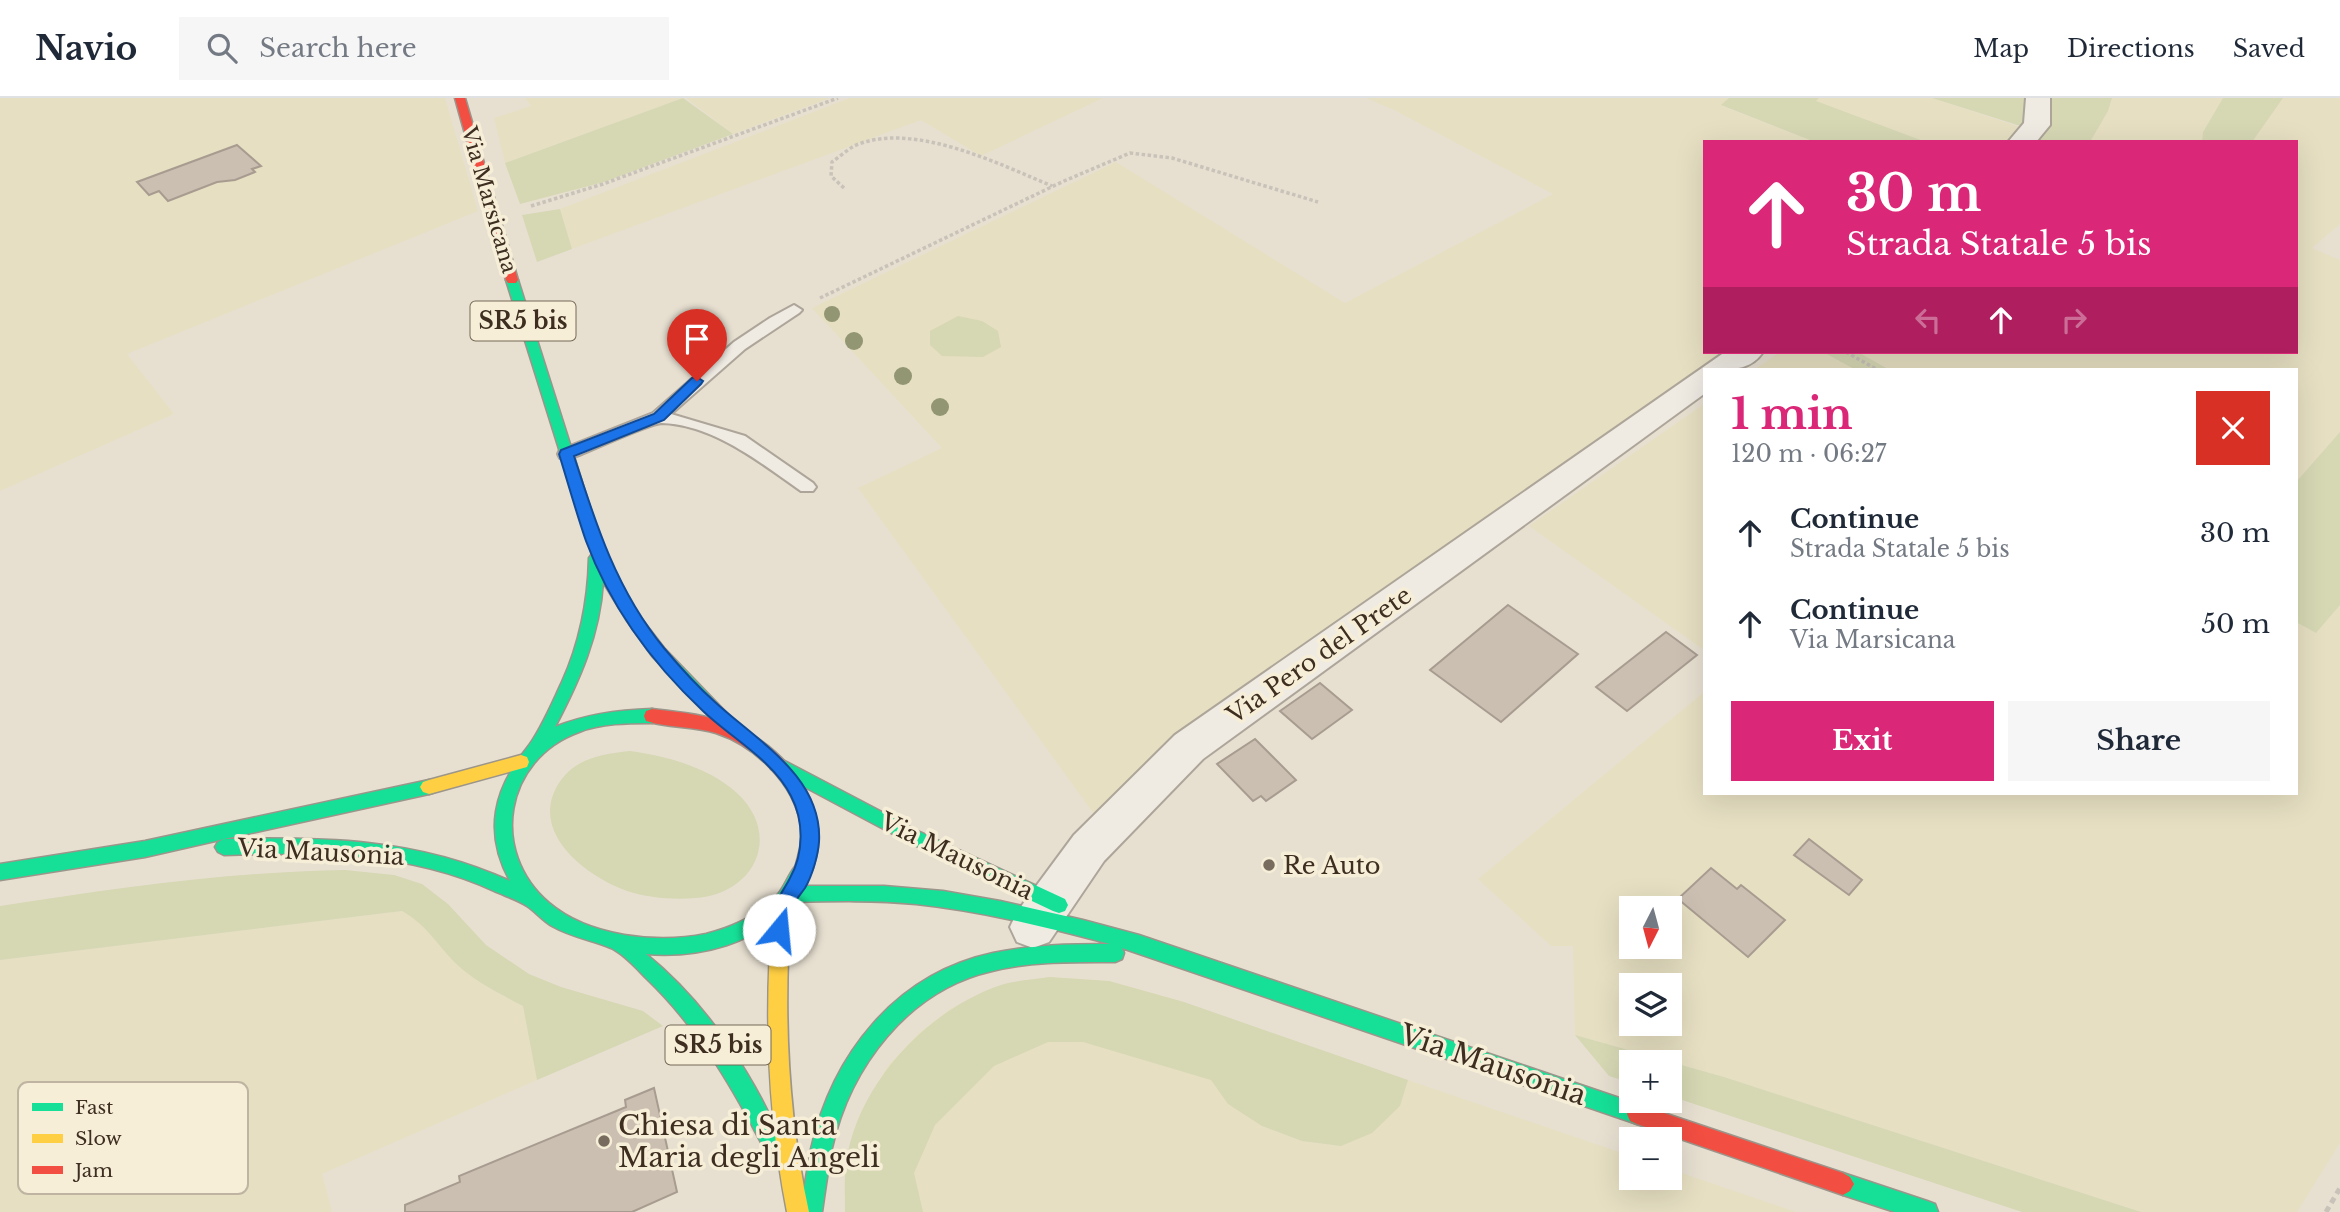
<!DOCTYPE html>
<meta charset="utf-8">
<style>
:root{--surface:#fff;--page:#f6f6f7;--text:#1f2937;--muted:#747a83;--line:#e0e1e3;--accent:#db2777}
body{margin:0;font-family:"Libre Baskerville",serif;background:var(--page);color:var(--text);height:100vh;display:flex;flex-direction:column;font-size:26px;white-space:nowrap}
*{box-sizing:border-box;margin:0}
p{font-size:23px;color:var(--muted)}
.icon{flex:none;width:38px;height:38px;fill:none;stroke:currentColor;stroke-width:2;stroke-linecap:round;stroke-linejoin:round}
.map{position:relative;flex:1;overflow:hidden}
.drawer{position:absolute;left:1703px;top:270px;width:595px;height:427px;display:flex;flex-direction:column;background:var(--surface);border-radius:0px;box-shadow:0 7px 28px #0002}
.drawer>*{flex:none}
.banner{position:absolute;left:1703px;top:42px;width:595px;height:214px;border-radius:0px;box-shadow:0 7px 28px #0002;background:#db2777;color:#fff;overflow:hidden}
.needle{width:46px;rotate:186deg}
.fabs{position:absolute;left:1619px;top:798px;display:grid;gap:14px}
.fabs a{display:grid;place-items:center;width:63px;height:63px;border-radius:0px;background:var(--surface);box-shadow:0 7px 28px #0002;font-size:35px}
.pin{position:absolute;display:grid;place-items:center;width:60px;height:60px;color:#fff;margin:-72px -30px;border-radius:50% 50% 50% 0;rotate:-45deg;box-shadow:0 0 7px #0007}
.pin .icon{rotate:45deg}
.me{position:absolute;width:77px;margin:-38px;rotate:17deg;stroke-linejoin:round;filter:drop-shadow(0 0 5px #0008)}
.turn{display:flex;align-items:center;gap:24px;height:147px;padding:0 28px;font-size:32px}
.turn .icon{width:91px;height:91px;stroke-width:2.5}
.turn b{display:block;font-size:49px;line-height:60px}
.lanes{display:flex;align-items:center;height:66px;padding:0 28px;background:#0003;justify-content:center;gap:35px;direction:ltr}
.lanes .off{opacity:.35}
.round{display:grid;place-items:center;flex:none;width:74px;height:74px;border-radius:0px;background:var(--page)}
.overview{display:flex;align-items:center;justify-content:space-between;height:119px;padding:0 28px}
h1{font-size:42px;font-weight:800;line-height:52px;color:var(--accent)}
.action{display:flex;gap:14px;margin-top:auto;padding:14px 28px}
.action a{flex:1;height:80px;border-radius:0px;background:var(--accent);color:#fff;font-size:28px;font-weight:800;line-height:80px;text-align:center}
.action a+a{background:var(--page);color:var(--text)}
ul{padding:0;list-style:none}
li{display:flex;align-items:center;gap:21px;height:91px;padding:0 28px}
li div{flex:1}
li b{display:block;font-size:26px}
li em{font-style:normal}
header{display:flex;align-items:center;gap:42px;box-sizing:border-box;height:98px;padding:0 35px;background:var(--surface);border-bottom:2px solid var(--line)}
header strong{font-size:33px}
nav{display:flex;gap:38px;margin-inline-start:auto;font-size:24px}
.search{width:490px;height:63px;background:var(--page);display:flex;align-items:center;gap:18px;box-sizing:border-box;padding:0 24px;border-radius:0px;color:var(--muted);font-size:26px}
.map>svg:first-child{display:block}
.farmland{fill:#e6dfc2;fill-rule:evenodd}
.green{fill:#d6d7b3}
.building{fill:#cbbfb2;stroke:#a89c90;stroke-width:2}
.lines{fill:none;stroke-linecap:round;stroke-linejoin:round}
.lane-casing{stroke:#ada599;stroke-width:4}
.street-casing{stroke:#ada599;stroke-width:4}
.fast-casing{stroke:#9c958a;stroke-width:3}
.slow-casing{stroke:#9c958a;stroke-width:3}
.jam-casing{stroke:#9c958a;stroke-width:3}
.path-far1{stroke:#c8c2b9;stroke-width:3.5;stroke-dasharray:3.5 2.5;stroke-linecap:butt}
.path{stroke:#c8c2b9;stroke-width:5;stroke-dasharray:6 4.5;stroke-linecap:butt}
.lane{fill:#efebe3;fill-rule:evenodd}
.street{fill:#efebe3;fill-rule:evenodd}
.fast{fill:#16e098;fill-rule:evenodd}
.slow{fill:#ffcf43;fill-rule:evenodd}
.jam{fill:#f24e42;fill-rule:evenodd}
.tree{fill:#929673}
.route{fill:#1a73e8;stroke:#114b97;stroke-width:2}
.poi-dot{fill:#786c5e;stroke:#f7eed8;stroke-width:2.5}
.labels{text-anchor:middle;dominant-baseline:central;stroke-width:7;stroke-linejoin:round;paint-order:stroke}
.far-street-label{font-size:21px;fill:#3d2e20;stroke:#f7eed8}
.shield{fill:#f7eed8;stroke:#756857;stroke-width:2}
.shield-label{font-size:23px;font-weight:bold;fill:#3d2e20}
.street-label{font-size:24px;fill:#3d2e20;stroke:#f7eed8}
.poi-label{font-size:24px;fill:#3d2e20;stroke:#f7eed8;text-anchor:start}
.near-street-label{font-size:28px;fill:#3d2e20;stroke:#f7eed8}
.near-poi-label{font-size:28px;fill:#3d2e20;stroke:#f7eed8;text-anchor:start}
.key{fill:#f7eed8;stroke:#bfb4a1;stroke-width:2}
.key-label{font-size:19px;fill:#3d2e20}
</style>
<header>
<strong>Navio</strong>
<div class="search"><svg class="icon" aria-label="search" viewBox="0 0 24 24"><circle cx="10" cy="10" r="6"/><path d="M15 15l6 6"/></svg>Search here</div>
<nav><a>Map</a><a>Directions</a><a>Saved</a></nav>
</header>
<div class="map">
<svg width="2340" height="1114" viewBox="0 0 2340 1114">
<rect width="100%" height="100%" fill="#e7e0d1"/>
<path class="farmland" d="M0 0H445L478 113 127 256 174 316 0 393Z
M525 0H683L505 65 494 20 531 8Z
M686 0H830L733 36Z
M850 0H1103L981 58 921 22 572 151 560 111Z
M1366 0H1729L1722 8 1815 44H1704V254H1747L1720 271H1704V282L1506 414 1099 723 858 390 942 350 812 210 1116 64 1345 205 1553 96 1394 12Z
M1819 0H1932L2026 31 2014 44H1926L1815 3Z
M2112 0H2223L2203 34 2202 44H2090L2108 13Z
M2283 0H2340V126L2312 150 2340 162V334L2296 384V271H1888L1858 254H2296V44H2252Z
M1780 254H1823L1854 271H1755Z
M1704 306V552L1529 428Z
M2340 507V1045L2297 1114H2141L1724 979 1575 937 1573 848H1551L1478 781 1704 594V695H2296V524L2316 535ZM1631 810H1670V849H1631ZM1631 887H1670V926H1631Z
M403 813 416 821 460 869 490 891 523 908 537 982 322 1076 332 1114H0V862Z
M1049 879 1109 883 1184 904 1262 1028 1302 1043 1341 1048 1400 1008 1408 982 1631 1058V1080H1670V1071L1796 1114H845L846 1064 860 1017 887 969 919 935 950 911 1001 887Z"/>
<path class="green" d="M683 0 733 36 604 84 520 106 505 65Z
M1729 0H1819L1816 3 1926 44H1815L1721 7Z
M1932 0H2112L2108 13 2090 44H2028L2036 33Z
M2223 0H2283L2252 44H2202L2203 34Z
M560 111 572 151 537 164 522 117Z
M958 218 982 223 998 233 1001 249 983 259 942 258 930 247V233Z
M1823 254H1858L1888 271H1854Z
M2340 334V507L2316 535 2296 524V384Z
M630 653C667 658 708 669 737 695 783 738 754 796 696 800 674 802 648 800 627 793 587 779 530 736 557 688 573 661 600 656 630 653Z
M345 772 394 777 422 786 448 806 486 847 529 876 561 889 643 913 663 928 537 982 523 908C502 897 480 886 462 871 440 852 428 827 402 813L0 862V808C117 790 227 774 345 772Z
M1049 879 1109 883 1184 904 1408 982 1400 1008 1372 1035 1341 1048 1302 1043 1262 1028 1228 1006 1211 982 1083 944H1048L994 968 935 1027 914 1075 923 1114H845C845 1098 844 1081 846 1066 856 987 928 911 1001 887 1016 882 1033 882 1049 879Z
M1575 937 1724 979 2141 1114H2022L1670 998V964H1631V985L1609 978Z"/>
<path class="building" d="M237 47 261 68 252 71 255 74 235 82 217 84 168 103 159 93 149 97 137 84Z
M1508 507 1578 556 1501 624 1430 572Z
M1666 534 1697 557 1627 613 1596 589Z
M1320 585 1352 612 1312 641 1280 613Z
M1255 641 1296 682 1266 703 1261 698 1253 703 1217 666Z
M1809 741 1862 782 1849 797 1794 757Z
M1711 770 1737 791 1741 787 1785 822 1748 859 1678 801Z
M654 990 677 1094 632 1114H405V1107L460 1084 459 1078 626 1009 625 1002Z"/>
<g class="lines">
<defs>
<path id="lane" d="M794 207 802 212 799 215 745 251 671 316 745 338 813 385 816 389 813 393H801C761 365 714 327 662 325 650 325 588 354 572 360H560L558 356 560 352 653 315 734 244 770 220Z"/>
<path id="street" d="M2026 0H2050V27L2036 44H2008L2024 25Z
M1725 254H1763C1749 275 1727 271 1704 271V296L1203 661 1104 763 1049 844 1033 850 1017 844 1010 829 1017 814 1074 737 1175 637Z"/>
<path id="fast" d="M512 178 518 182 595 425 617 481 637 515 664 550 743 632 741 637H729L652 558 627 523 603 484C600 537 579 583 555 629 587 616 618 612 652 611L658 613 660 618 658 623 652 625C628 625 602 625 579 634 504 661 489 754 549 805 589 839 657 846 706 836 734 829 760 817 779 795 787 785 792 766 804 762L810 764 813 770 804 788H884L943 793 1000 803 1083 822 1139 837 1637 1006 1644 1009 1647 1016 1644 1023 1637 1026 1122 850 1124 855 1122 861 1115 864C1074 864 1033 863 992 873 908 892 850 969 832 1050 828 1071 825 1093 822 1114H800C804 1093 807 1072 811 1051 832 957 895 876 993 855 1032 847 1070 846 1110 846 1046 829 982 813 916 806 875 802 834 803 793 804 757 846 700 860 646 856 709 907 757 982 788 1057L785 1064 778 1067 771 1064C737 997 702 934 647 881 637 871 624 856 611 850 592 842 571 839 552 828 543 823 536 814 527 808 518 802 505 798 494 793 408 753 316 754 224 757L218 754 215 749 218 744 224 741 145 759 0 782V766L145 743 429 682 435 684 438 689 435 694 429 696 224 741C325 739 416 740 510 783 483 734 494 691 527 650 541 632 552 605 562 584 580 544 588 504 589 460L592 456 506 182Z
M777 659 920 734 1065 801 1068 807 1065 813 1059 815 1053 813 908 744 771 671 769 666 771 661Z
M1843 1075 1927 1103 1935 1106 1938 1114H1895L1843 1097 1836 1093 1832 1086 1836 1079Z"/>
<path id="slow" d="M521 657 527 659 529 664 527 669 429 696 423 694 420 689 423 684 429 682Z
M782 801 788 803 791 809C783 912 787 1012 809 1114H787C767 1012 764 912 773 809L776 803Z"/>
<path id="jam" d="M455 0H465L518 182 516 185H508L506 182Z
M652 611C680 614 710 617 736 629 790 652 838 717 810 776L804 778 798 776 795 770C799 756 803 742 801 727 794 686 756 648 716 635 693 628 668 630 646 623L644 618 646 613Z
M1637 1006 1843 1075 1850 1079 1854 1086 1850 1093 1843 1097 1637 1026 1630 1023 1627 1016 1630 1009Z"/>
</defs>
<use href="#lane" class="lane-casing"/>
<use href="#street" class="street-casing"/>
<use href="#fast" class="fast-casing"/>
<use href="#slow" class="slow-casing"/>
<use href="#jam" class="jam-casing"/>
<path class="path-far1" d="M844 90 831 78 832 64C839 59 847 52 854 48 911 22 999 66 1052 88
M531 108 603 86 838 0
M820 200 1064 83 1130 55 1172 60 1318 104
M1846 254 1876 271"/>
<path class="path" d="M2326 1114 2340 1090"/>
<use href="#lane" class="lane"/>
<use href="#street" class="street"/>
<use href="#fast" class="fast"/>
<use href="#slow" class="slow"/>
<use href="#jam" class="jam"/>
</g>
<g class="tree">
<circle cx="832" cy="216" r="8"/>
<circle cx="854" cy="243" r="9"/>
<circle cx="903" cy="278" r="9"/>
<circle cx="940" cy="309" r="9"/>
</g>
<path class="route" d="M697 279 703 283 701 286 664 322 574 358C596 427 617 493 664 550 679 568 697 588 715 604 756 642 823 679 819 744 818 758 812 778 805 790 800 797 793 805 790 813 788 821 790 830 786 839L779 841 772 839C763 817 781 798 790 780 804 755 804 723 791 698 773 662 731 640 703 613 653 566 610 508 586 443 576 414 568 385 559 356L561 352 654 316 692 280Z"/>
<g class="poi-dot">
<circle cx="1269" cy="767" r="7"/>
<circle cx="604" cy="1043" r="7"/>
</g>
<g class="labels">
<g class="far-street-label">
<text transform="translate(489 102) rotate(74)">Via Marsicana</text>
</g>
<g class="shield">
<rect x="470.5" y="203.5" width="105" height="39" rx="5"/>
<rect x="665.5" y="927.5" width="105" height="39" rx="5"/>
</g>
<g class="shield-label">
<text x="523" y="223">SR5 bis</text>
<text x="718" y="947">SR5 bis</text>
</g>
<g class="street-label">
<text transform="translate(1319 557) rotate(-35)">Via Pero del Prete</text>
<text transform="translate(321 754) rotate(3)">Via Mausonia</text>
<text transform="translate(957 758) rotate(26)">Via Mausonia</text>
</g>
<g class="poi-label">
<text x="1283" y="767">Re Auto</text>
</g>
<g class="near-street-label">
<text transform="translate(1493 967) rotate(19)">Via Mausonia</text>
</g>
<g class="near-poi-label">
<text x="618" y="1027">Chiesa di Santa<tspan x="618" dy="32">Maria degli Angeli</tspan></text>
</g>
</g>
<rect x="18" y="984" width="230" height="112" rx="10" class="key"/>
<rect x="32" y="1005" width="31" height="8" fill="#16e098"/>
<rect x="32" y="1036" width="31" height="9" fill="#ffcf43"/>
<rect x="32" y="1068" width="31" height="8" fill="#f24e42"/>
<g class="key-label">
<text x="75" y="1016">Fast</text>
<text x="75" y="1047">Slow</text>
<text x="75" y="1079">Jam</text>
</g>
</svg>
<div class="fabs">
<a><svg class="needle" viewBox="-14 -14 28 28"><path d="M0-13l5 13h-10z" fill="#e53935"/><path d="M0 13l5-13h-10z" fill="#747a83"/></svg></a>
<a><svg class="icon" aria-label="layers" viewBox="0 0 24 24"><path d="M12 4l9 5-9 5-9-5zM3 14l9 5 9-5"/></svg></a>
<a>+</a>
<a>−</a>
</div>
<div class="pin" style="left:697px;top:283px;background:#d93025"><svg class="icon" aria-label="arrive" viewBox="0 0 24 24"><path d="M6 21V4h12l-3 4 3 4H6"/></svg></div>
<svg class="me" style="left:779px;top:832px" viewBox="-20 -20 40 40"><circle r="19" fill="#fff"/><path d="M0-13L10 11 0 6-10 11z" fill="#1a73e8"/></svg>
<div class="banner">
<div class="turn"><svg class="icon" aria-label="ahead" viewBox="0 0 24 24"><path d="M12 20V5M6 11l6-6 6 6"/></svg><div><b>30 m</b>Strada Statale 5 bis</div></div>
<div class="lanes"><svg class="icon off" aria-label="left" viewBox="0 0 24 24"><path d="M17 20v-9H6M10 6l-5 5 5 5"/></svg><svg class="icon" aria-label="ahead" viewBox="0 0 24 24"><path d="M12 20V5M6 11l6-6 6 6"/></svg><svg class="icon off" aria-label="right" viewBox="0 0 24 24"><path d="M7 20v-9h11M14 6l5 5-5 5"/></svg></div>
</div>
<section class="drawer">
<div class="overview"><div><h1>1 min</h1><p>120 m · 06:27</p></div><a class="round" style="background:#d93025;color:#fff"><svg class="icon" aria-label="close" viewBox="0 0 24 24"><path d="M6 6l12 12M18 6L6 18"/></svg></a></div>
<ul>
<li><svg class="icon" aria-label="ahead" viewBox="0 0 24 24"><path d="M12 20V5M6 11l6-6 6 6"/></svg><div><b>Continue</b><p>Strada Statale 5 bis</p></div><em>30 m</em></li>
<li><svg class="icon" aria-label="ahead" viewBox="0 0 24 24"><path d="M12 20V5M6 11l6-6 6 6"/></svg><div><b>Continue</b><p>Via Marsicana</p></div><em>50 m</em></li>
</ul>
<div class="action"><a>Exit</a><a>Share</a></div>
</section>
</div>
